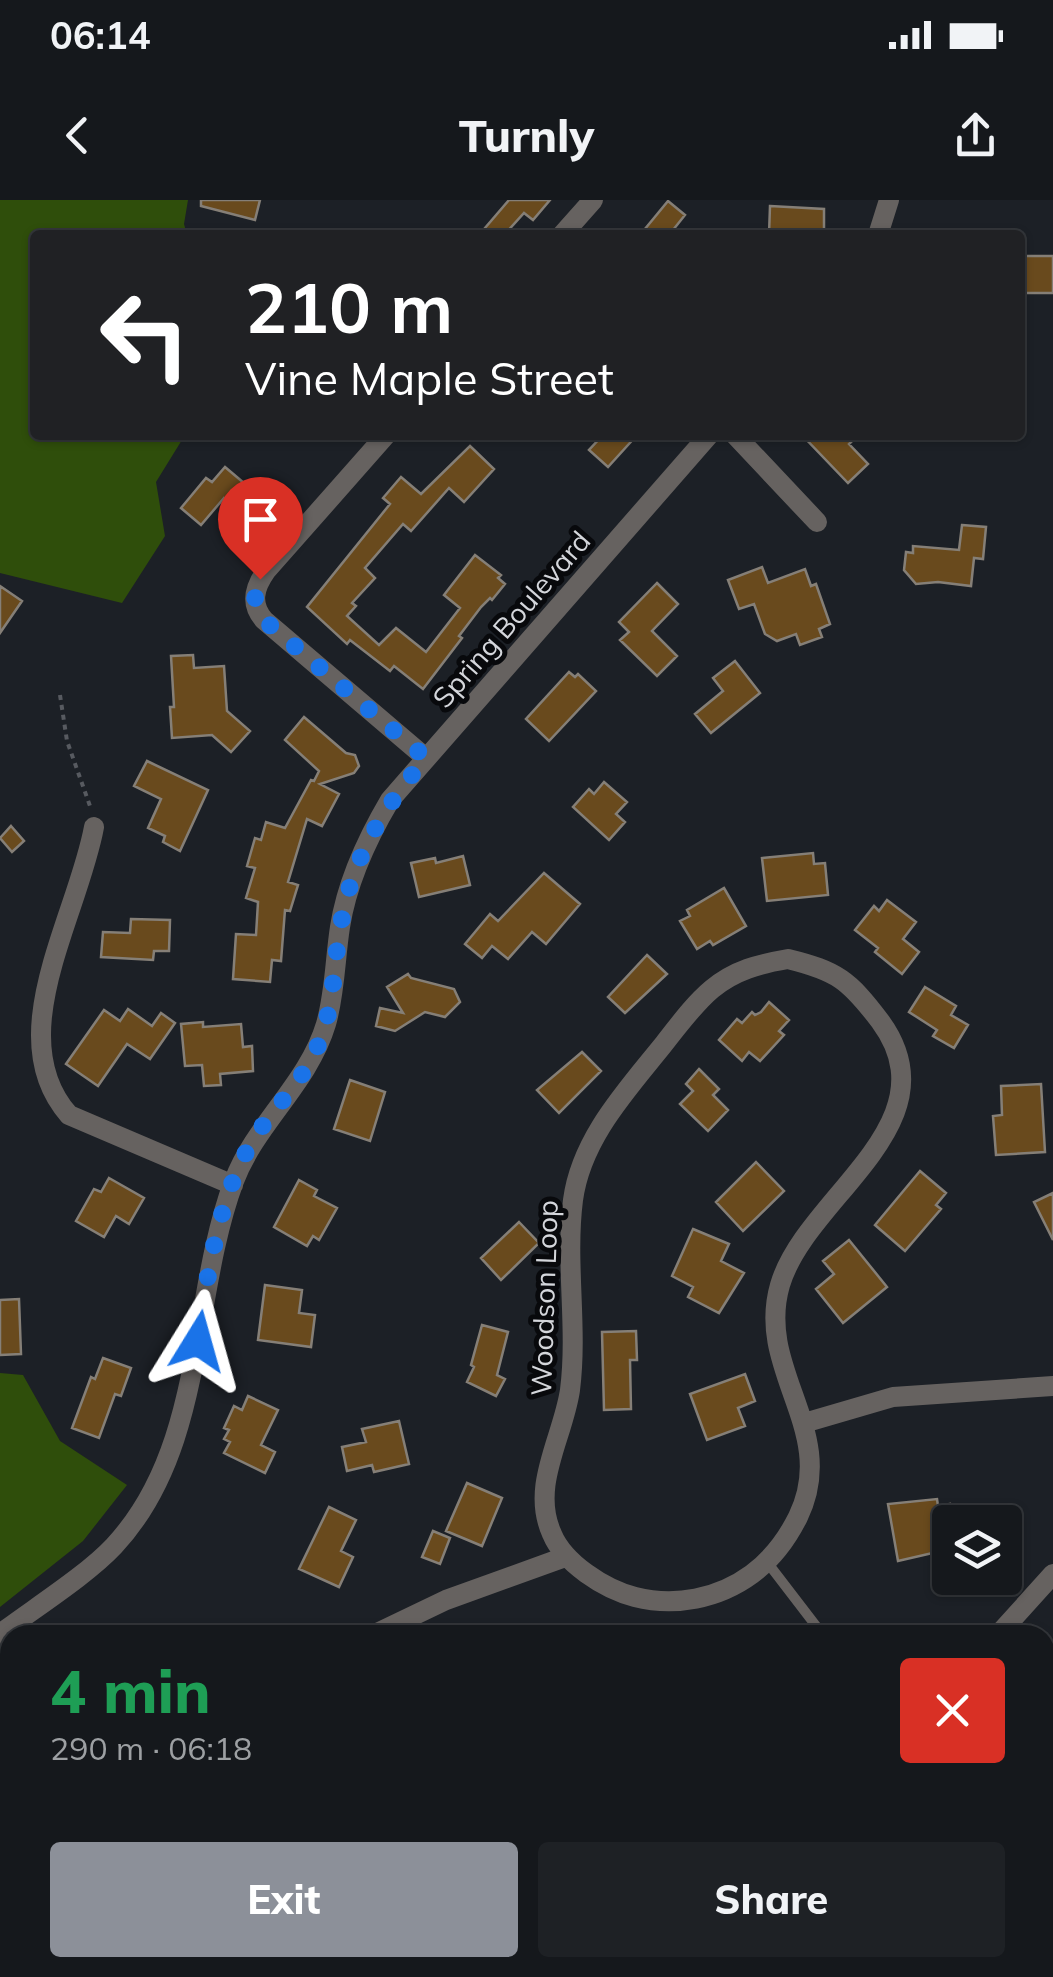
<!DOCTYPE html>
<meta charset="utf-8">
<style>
:root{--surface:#15181c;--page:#1e2125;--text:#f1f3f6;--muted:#9da0a3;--line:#34373b;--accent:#8c9099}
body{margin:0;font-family:Mulish,sans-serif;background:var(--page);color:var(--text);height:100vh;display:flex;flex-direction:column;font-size:38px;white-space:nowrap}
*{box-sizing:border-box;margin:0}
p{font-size:32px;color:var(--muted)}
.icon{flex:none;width:55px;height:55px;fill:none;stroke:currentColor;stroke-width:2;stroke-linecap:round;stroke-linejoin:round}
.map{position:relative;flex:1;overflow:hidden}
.side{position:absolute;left:0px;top:1425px;width:1055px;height:352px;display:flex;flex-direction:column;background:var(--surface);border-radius:30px 30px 0 0;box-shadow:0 2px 8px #0004,0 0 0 2px var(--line)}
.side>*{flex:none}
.top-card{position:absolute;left:30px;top:30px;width:995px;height:210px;border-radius:10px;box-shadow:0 2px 8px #0004,0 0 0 2px var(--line);background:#202124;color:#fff;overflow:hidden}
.fabs{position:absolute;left:932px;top:1305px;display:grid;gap:20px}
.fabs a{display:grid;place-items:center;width:90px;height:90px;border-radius:10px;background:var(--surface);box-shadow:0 2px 8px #0004,0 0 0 2px var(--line);font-size:50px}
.pin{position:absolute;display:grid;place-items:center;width:85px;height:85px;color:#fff;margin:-102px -42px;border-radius:50% 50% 50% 0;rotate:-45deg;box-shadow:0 0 10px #0007}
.pin .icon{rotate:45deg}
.me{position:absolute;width:110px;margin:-55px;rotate:8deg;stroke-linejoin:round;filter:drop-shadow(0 0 8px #0008)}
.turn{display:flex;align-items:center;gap:35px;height:210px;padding:0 50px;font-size:45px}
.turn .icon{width:130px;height:130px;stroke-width:2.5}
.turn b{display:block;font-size:70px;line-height:85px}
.round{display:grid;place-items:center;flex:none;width:105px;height:105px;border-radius:10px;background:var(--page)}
.head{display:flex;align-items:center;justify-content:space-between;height:170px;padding:0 50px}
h1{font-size:60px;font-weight:800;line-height:75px;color:#1e9e55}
.primary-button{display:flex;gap:20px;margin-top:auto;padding:20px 50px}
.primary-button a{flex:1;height:115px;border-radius:10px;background:var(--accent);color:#fff;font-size:40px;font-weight:800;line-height:115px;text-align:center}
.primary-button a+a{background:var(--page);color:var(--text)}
.status{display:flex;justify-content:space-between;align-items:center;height:70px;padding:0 50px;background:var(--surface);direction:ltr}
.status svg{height:28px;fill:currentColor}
header{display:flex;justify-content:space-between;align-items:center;height:130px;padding:0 50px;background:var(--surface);font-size:45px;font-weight:800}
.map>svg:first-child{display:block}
.forest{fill:#2f4e0b}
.building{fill:#694a1d;stroke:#857f77;stroke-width:2.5}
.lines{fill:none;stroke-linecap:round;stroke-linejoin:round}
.path{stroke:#575a60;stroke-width:4;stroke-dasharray:5 5;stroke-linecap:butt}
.service{stroke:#666260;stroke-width:10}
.minor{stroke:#666260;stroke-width:20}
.route{stroke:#1a73e8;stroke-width:18;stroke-dasharray:0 32.4}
.labels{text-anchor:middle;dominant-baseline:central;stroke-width:10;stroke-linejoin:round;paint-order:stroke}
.street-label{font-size:28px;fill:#d4d6db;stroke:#08090c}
</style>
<div class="status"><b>06:14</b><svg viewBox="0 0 49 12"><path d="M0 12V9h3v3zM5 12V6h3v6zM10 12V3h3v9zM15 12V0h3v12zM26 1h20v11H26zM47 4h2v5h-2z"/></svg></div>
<header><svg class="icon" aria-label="back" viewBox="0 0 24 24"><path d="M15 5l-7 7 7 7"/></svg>Turnly<svg class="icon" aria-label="share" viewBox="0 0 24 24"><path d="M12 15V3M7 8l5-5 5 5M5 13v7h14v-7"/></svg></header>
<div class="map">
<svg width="1053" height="1777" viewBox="0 0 1053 1777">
<rect width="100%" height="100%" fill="#1c2026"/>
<path class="forest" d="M0 0H188L184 24 187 35H35V235H185L156 282 165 336 122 403 0 373Z
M0 1173 23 1175 60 1241 127 1285 83 1341 0 1407Z
M1053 1477V1777H907L910 1768H1045V1485L1048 1478Z"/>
<path class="building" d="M201 0H260L255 20 201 6Z
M509 0H550L533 20 524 13 504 35H479Z
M668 1 685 15 669 35H640Z
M770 6 824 9V35H769Z
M1020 56H1053V93H1020Z
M603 235H637L608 267 589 250Z
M802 235H858L849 244 868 264 848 283Z
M470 246 494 269 464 302 449 288 411 331 403 324 365 368 375 378 352 403 356 406 347 416 379 445 396 428 426 452 460 408 444 395 475 355 501 375 498 378 505 384 492 400 490 398 481 407 459 436 462 438 423 489 394 466 390 471 350 440 347 444 307 407 390 304 383 298 401 277 421 294Z
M225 267 251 289 235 308 224 298 201 325 181 308 206 278 212 282Z
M962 325 986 327 983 359 974 358 971 386 938 382 916 384 904 370 906 352 913 353V346L959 350Z
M762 367 768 383 805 369 811 386 816 384 830 424 819 429 822 437 800 445 796 434 777 441 765 434 754 404 739 409 728 380Z
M657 383 678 404 652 431 677 456 657 476 620 440 629 432 619 422Z
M0 386 22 401 0 433Z
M193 455 194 468 224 466 227 511 250 531 231 552 212 535 172 538 170 507H174L171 456Z
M735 461 760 493 711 533 695 514 723 491 713 478Z
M569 472 575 477 578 474 596 491 549 541 526 519Z
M304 517 346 553 355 555 359 566 354 573 320 584 339 594 322 626 307 619 288 682 298 685 290 711 285 710 281 761 272 760 270 782 233 779 236 734 256 735 258 702 246 698 255 668 247 666 255 638 261 640 266 622 285 628 311 580 314 581 319 571 285 540Z
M147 561 208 590 180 651 163 642 165 636 148 628 161 599 134 586Z
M604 582 627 602 616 614 625 622 609 640 573 607 589 589 594 594Z
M11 626 24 641 12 652 0 638Z
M813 653 814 664 825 663 828 695 767 701 762 658Z
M463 656 470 685 419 697 411 663 435 658 436 663Z
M544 673 580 704 546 744 532 732 508 759 492 746 482 758 465 744 490 714 498 721Z
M724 688 746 726 713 745 710 741 697 749 680 721 690 716 687 710Z
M887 700 916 722 903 739 919 752 902 774 875 752 878 748 855 730 874 706 879 711Z
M131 719 170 720 169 751H154L153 760 101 757 103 732 130 733Z
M647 755 667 774 625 813 608 797Z
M408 774 411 778 454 789 460 802 445 817 425 812 395 831 376 826 380 808 403 813 387 787Z
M925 787 956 806 951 815 968 825 954 848 933 836 937 830 909 812Z
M769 802 789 820 779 831 784 835 760 861 749 852 742 861 719 840 737 819 742 823 752 812 755 815 761 812Z
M128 809 152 826 161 813 175 823 150 859 127 844 98 886 66 864 104 810 120 821Z
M203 822V827L241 824 243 847 252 846 253 871 220 874 221 885 204 886 202 865 185 866 181 824Z
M582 852 601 871 559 913 537 890Z
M699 869 719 889 713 895 728 910 708 931 680 904 693 891 686 884Z
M350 880 385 892 370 941 334 929Z
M1041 884 1045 952 996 955 993 916 1002 915 1001 886Z
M756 962 784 991 743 1031 716 1002Z
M920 971 946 993 936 1005 941 1009 905 1051 875 1025Z
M109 978 144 998 129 1024 116 1016 104 1037 76 1021 94 989 101 992Z
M299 980 317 990 314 996 337 1008 319 1040 313 1036 307 1046 274 1027Z
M1053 993V1040L1034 1002Z
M519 1022 539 1043 501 1080 481 1058Z
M693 1029 729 1044 721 1061 744 1073 719 1113 688 1097 693 1087 672 1076Z
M849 1040 887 1087 843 1123 816 1089 834 1074 823 1061Z
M265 1085 302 1090 299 1113 315 1115 311 1147 258 1140Z
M19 1099 21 1154 0 1155V1100Z
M482 1125 508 1132 497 1175 505 1179 496 1196 467 1182 474 1167 471 1165Z
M636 1131 637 1160H630L631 1209 604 1210 602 1132Z
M103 1158 131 1168 121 1196 115 1194 99 1238 72 1228 91 1177 95 1179Z
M745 1174 755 1201 738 1208 745 1226 707 1240 690 1194Z
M248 1196 278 1210 261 1245 275 1252 265 1273 224 1253 230 1242 224 1239 229 1230 224 1228 234 1206 242 1210Z
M399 1221 409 1264 374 1272 372 1265 347 1271 342 1247 366 1242 362 1229Z
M467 1283 502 1298 482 1346 446 1331Z
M937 1299 938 1306 950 1304 953 1322H950V1349L898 1361 888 1304Z
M329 1307 356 1320 341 1351 353 1357 339 1387 299 1369Z
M433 1331 450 1338 440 1364 422 1357Z"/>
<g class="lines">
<path class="path" d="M60 495 67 541 90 606"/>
<path class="service" d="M767 1362 823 1435"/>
<path class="minor" d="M562 35 593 0
M878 35 889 0
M386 235 266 371C254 388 250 404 264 420L426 558
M735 235 817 322
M94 627C78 716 0 837 69 915L233 985
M788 759C837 771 849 780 880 821 956 924 806 996 780 1085 755 1171 840 1231 798 1317 787 1339 772 1359 752 1374 718 1399 675 1407 635 1397 604 1389 564 1363 552 1334 530 1286 563 1238 570 1190 578 1127 565 1063 573 1000 581 939 626 891 663 845 678 826 694 804 712 789 735 770 759 764 788 759Z
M804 1223 893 1197 1053 1186
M0 1434C33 1409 87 1375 114 1346 206 1247 190 1099 234 981 256 923 308 884 326 824 335 793 335 759 340 727 347 681 367 639 390 600L709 235
M373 1435 446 1400 565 1357
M998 1435 1053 1374
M863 1777 866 1768"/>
</g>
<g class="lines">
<path class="route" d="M198 1141C207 1076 219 993 255 937 276 905 305 879 319 843 335 804 333 764 341 724 352 658 384 607 426 558L264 420C253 406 253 395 260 379"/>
</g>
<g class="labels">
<g class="street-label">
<text transform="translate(511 419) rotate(-49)">Spring Boulevard</text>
<text transform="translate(544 1098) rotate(-88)">Woodson Loop</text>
</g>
</g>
</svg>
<div class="fabs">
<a><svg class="icon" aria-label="layers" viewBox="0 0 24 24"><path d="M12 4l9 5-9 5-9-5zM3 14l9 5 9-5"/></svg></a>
</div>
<div class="pin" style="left:260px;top:379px;background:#d93025"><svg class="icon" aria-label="arrive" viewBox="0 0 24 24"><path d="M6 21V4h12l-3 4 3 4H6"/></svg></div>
<svg class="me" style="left:198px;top:1141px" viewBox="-20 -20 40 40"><path d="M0-17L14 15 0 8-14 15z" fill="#1a73e8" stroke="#fff" stroke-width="4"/></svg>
<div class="top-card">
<div class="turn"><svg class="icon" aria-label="left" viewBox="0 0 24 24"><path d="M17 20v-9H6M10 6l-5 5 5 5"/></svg><div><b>210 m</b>Vine Maple Street</div></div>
</div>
<section class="side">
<div class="head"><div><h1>4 min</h1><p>290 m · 06:18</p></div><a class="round" style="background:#d93025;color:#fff"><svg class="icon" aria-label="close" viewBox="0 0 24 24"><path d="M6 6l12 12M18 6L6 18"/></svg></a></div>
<div class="primary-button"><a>Exit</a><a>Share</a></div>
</section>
</div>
